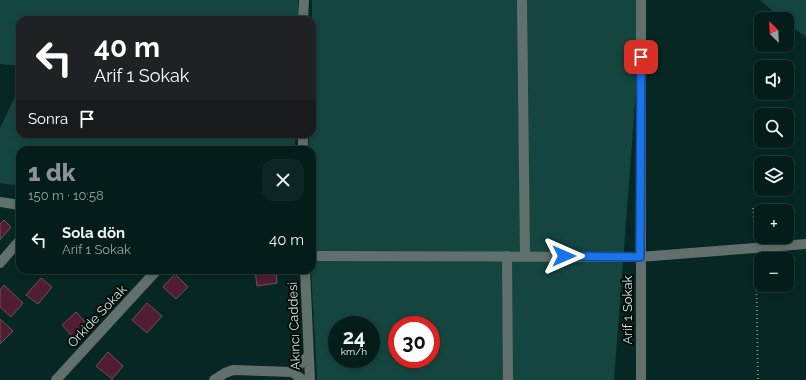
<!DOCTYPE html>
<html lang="tr">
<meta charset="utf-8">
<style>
:root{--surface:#041d1a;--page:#0d2623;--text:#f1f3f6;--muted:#97a2a2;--line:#253b39;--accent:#8c9099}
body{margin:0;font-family:Raleway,sans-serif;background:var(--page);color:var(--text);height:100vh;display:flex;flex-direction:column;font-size:15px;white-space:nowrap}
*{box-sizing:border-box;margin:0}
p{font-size:13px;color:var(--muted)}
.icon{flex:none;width:22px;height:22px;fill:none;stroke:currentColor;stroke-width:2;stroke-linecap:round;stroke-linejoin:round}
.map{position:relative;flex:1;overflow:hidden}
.side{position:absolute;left:16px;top:146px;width:300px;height:128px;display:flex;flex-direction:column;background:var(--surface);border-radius:12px;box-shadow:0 2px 6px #0003,0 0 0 1px var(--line)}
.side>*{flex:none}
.top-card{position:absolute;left:16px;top:16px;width:300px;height:122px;border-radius:12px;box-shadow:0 2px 6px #0003,0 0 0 1px var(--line);background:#202124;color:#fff;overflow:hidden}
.needle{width:26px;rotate:336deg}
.controls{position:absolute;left:754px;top:12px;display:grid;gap:8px}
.controls a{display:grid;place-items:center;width:40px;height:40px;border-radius:8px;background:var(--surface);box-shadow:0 2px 6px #0003,0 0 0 1px var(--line);font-size:20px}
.speed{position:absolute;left:328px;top:316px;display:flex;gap:8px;font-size:20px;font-weight:700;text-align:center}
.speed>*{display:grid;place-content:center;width:52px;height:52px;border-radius:50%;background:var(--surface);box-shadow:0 2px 6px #0003,0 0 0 1px var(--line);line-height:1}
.speed small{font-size:10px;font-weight:400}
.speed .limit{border:6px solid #d22;background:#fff;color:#111}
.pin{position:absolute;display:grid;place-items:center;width:34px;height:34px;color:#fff;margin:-17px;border-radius:8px;box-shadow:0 2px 6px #0006}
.me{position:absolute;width:44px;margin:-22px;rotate:90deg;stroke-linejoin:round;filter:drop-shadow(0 0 3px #0008)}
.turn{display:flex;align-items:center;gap:14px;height:84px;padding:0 12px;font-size:18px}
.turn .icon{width:52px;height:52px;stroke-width:2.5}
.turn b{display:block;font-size:28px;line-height:34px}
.then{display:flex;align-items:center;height:38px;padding:0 12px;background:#0003;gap:8px;font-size:15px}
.round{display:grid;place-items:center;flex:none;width:42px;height:42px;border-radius:12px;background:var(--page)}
.headline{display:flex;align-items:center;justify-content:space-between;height:68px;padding:0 12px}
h1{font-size:24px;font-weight:800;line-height:30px;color:var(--accent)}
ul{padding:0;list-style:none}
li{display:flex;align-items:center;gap:12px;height:52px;padding:0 12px}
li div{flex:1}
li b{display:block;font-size:15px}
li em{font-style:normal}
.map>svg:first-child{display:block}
.green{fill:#14453f;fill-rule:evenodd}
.building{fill:#521d31;stroke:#6d525a}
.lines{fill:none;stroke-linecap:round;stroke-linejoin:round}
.path{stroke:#748d89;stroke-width:2;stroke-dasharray:1 3;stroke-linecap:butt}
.minor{stroke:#62706d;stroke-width:10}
.route-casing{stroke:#114b97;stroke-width:10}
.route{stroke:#1a73e8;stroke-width:7}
.labels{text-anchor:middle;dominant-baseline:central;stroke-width:4;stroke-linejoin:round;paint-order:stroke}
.street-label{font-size:13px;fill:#d7e9e5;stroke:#030d0b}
</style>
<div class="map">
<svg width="806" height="380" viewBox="0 0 806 380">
<rect width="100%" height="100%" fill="#062723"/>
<path class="green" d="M0 0H298V20H20V66L0 64Z
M312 0H643L614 380H317L311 270 312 150H309V134H312ZM337 325H371V359H337ZM397 325H431V359H397Z
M760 0H806V37L787 23V19H782Z
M20 86V134H295V150H20V186L0 183V128Z"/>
<path class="building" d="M4 220 11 227 0 240V224Z
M255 270H276L277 283 257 286Z
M175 274 188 287 176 299 163 287Z
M41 278 52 287 38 304 26 295Z
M4 285 23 303 11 317 0 307V290Z
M147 303 162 316 147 333 132 320Z
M76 312 87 324 73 337 62 325Z
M0 319 13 331 0 344Z
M108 352 123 366 112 379 96 366Z"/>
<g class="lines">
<path class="path" d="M753 208 755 237
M756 258 758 380"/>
<path class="minor" d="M522 0 525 256
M303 20 304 0
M303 134V150
M0 202 20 205
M312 256 640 257 806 244
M507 256 508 380
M0 263 20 240
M305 270 310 380
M56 380 157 270
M214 380 225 373 233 370 292 372
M303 380 292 372 308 356
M641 380V0"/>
</g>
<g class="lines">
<defs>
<path id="route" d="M564 256 640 257 641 57"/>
</defs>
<use href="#route" class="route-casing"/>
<use href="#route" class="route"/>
</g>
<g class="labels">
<g class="street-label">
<text transform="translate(627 310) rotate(-90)">Arif 1 Sokak</text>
<text transform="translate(97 316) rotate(-47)">Orkide Sokak</text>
<text transform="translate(294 326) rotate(-92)">Akıncı Caddesi</text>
</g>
</g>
</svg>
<div class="controls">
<a><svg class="needle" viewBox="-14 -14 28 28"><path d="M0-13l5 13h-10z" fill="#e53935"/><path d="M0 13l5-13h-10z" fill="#97a2a2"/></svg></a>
<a><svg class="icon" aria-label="sound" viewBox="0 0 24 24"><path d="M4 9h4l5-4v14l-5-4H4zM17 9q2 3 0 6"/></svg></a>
<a><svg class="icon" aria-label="search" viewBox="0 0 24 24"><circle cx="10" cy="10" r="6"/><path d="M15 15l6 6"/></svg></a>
<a><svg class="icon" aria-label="layers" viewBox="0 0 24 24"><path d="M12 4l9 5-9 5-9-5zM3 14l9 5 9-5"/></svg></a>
<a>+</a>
<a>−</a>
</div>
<div class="speed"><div>24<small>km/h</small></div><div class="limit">30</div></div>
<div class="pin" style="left:641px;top:57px;background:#d93025"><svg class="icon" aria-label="arrive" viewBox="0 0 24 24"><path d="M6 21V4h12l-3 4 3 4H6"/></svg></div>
<svg class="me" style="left:564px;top:256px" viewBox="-20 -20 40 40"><path d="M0-17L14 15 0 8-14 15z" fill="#1a73e8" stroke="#fff" stroke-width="4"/></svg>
<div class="top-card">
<div class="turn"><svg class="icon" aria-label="left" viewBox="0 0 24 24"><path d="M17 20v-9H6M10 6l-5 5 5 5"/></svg><div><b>40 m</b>Arif 1 Sokak</div></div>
<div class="then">Sonra<svg class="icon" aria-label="arrive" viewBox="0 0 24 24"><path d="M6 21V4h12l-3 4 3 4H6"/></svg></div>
</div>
<section class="side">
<div class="headline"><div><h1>1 dk</h1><p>150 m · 10:58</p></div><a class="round"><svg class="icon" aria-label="close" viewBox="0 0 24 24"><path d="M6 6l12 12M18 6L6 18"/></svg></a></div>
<ul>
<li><svg class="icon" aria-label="left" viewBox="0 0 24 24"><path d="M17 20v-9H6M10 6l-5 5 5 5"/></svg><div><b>Sola dön</b><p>Arif 1 Sokak</p></div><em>40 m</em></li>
</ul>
</section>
</div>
